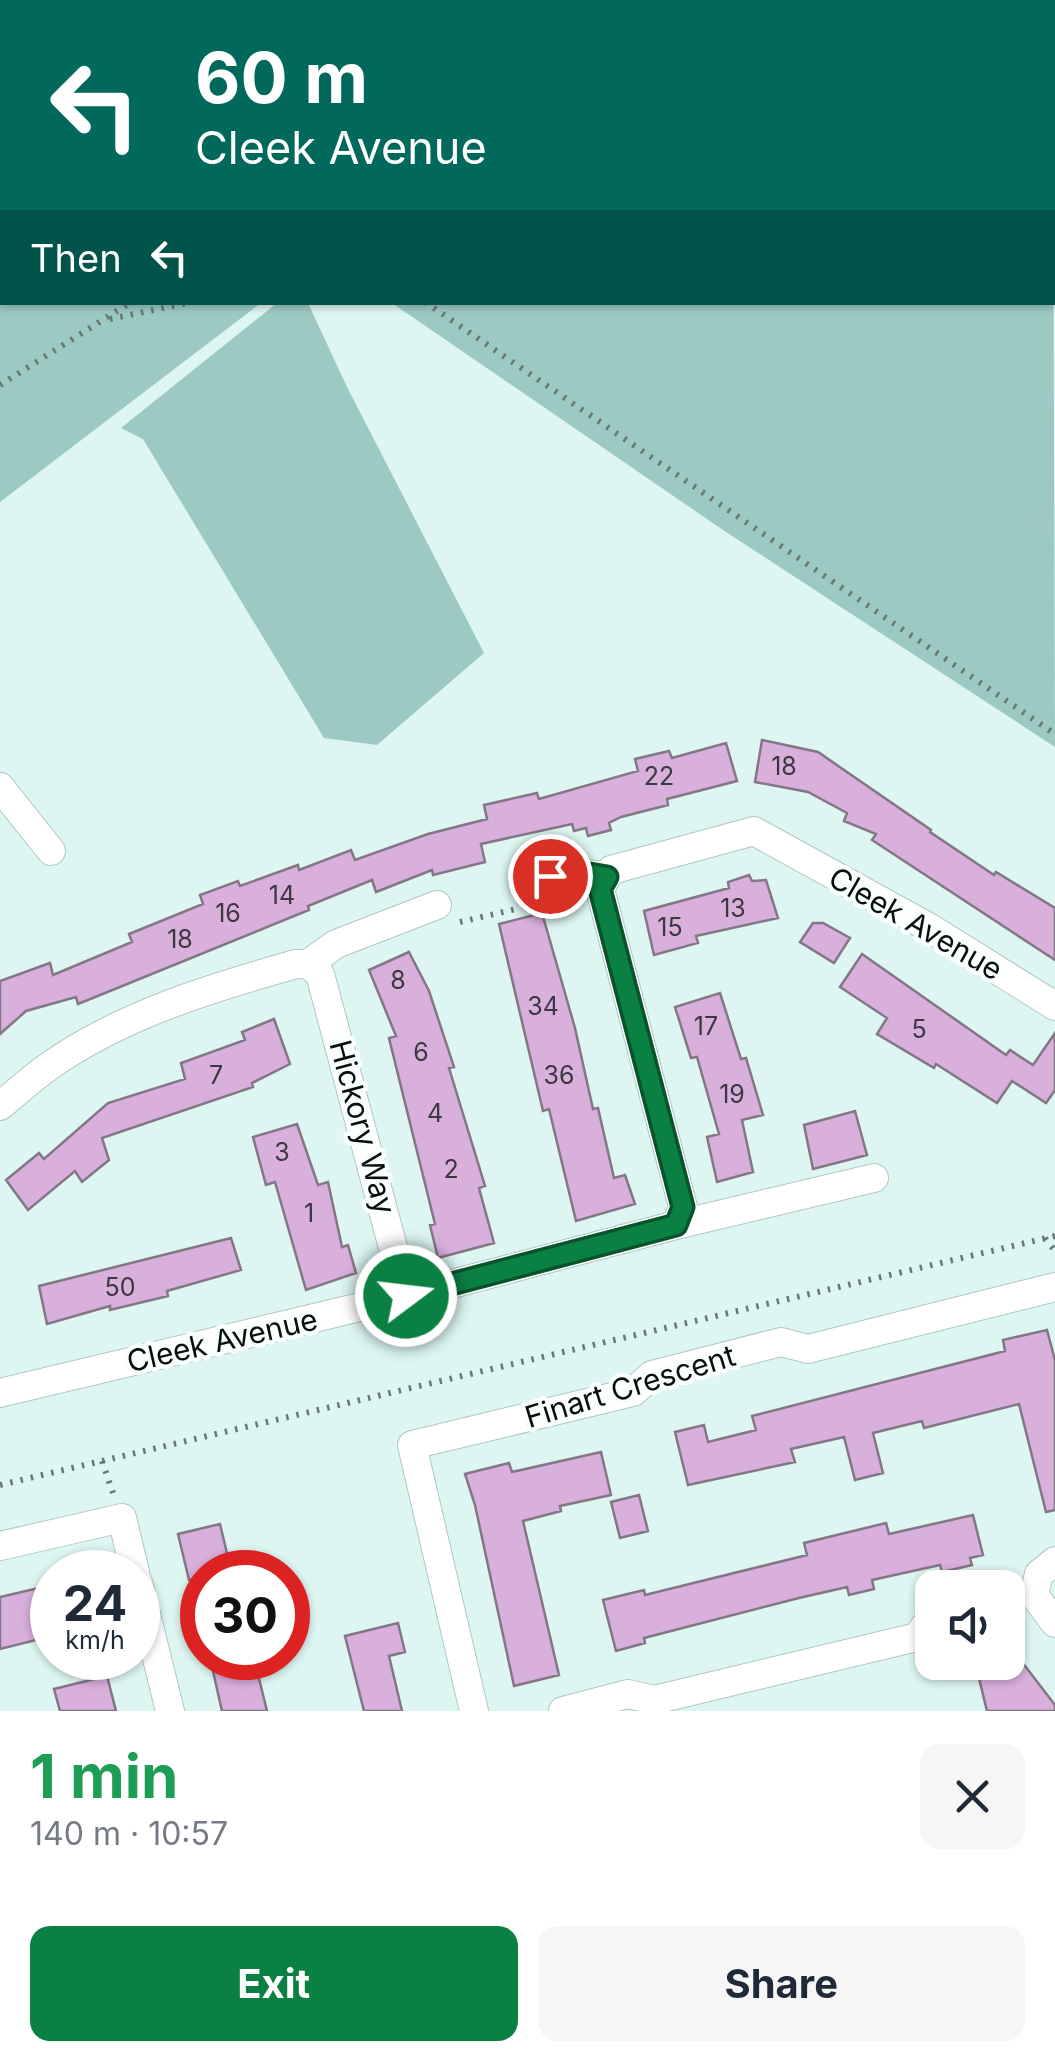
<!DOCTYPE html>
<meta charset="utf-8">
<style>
:root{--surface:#fff;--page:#f6f6f7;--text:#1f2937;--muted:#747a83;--accent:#0b8043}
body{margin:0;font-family:Inter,sans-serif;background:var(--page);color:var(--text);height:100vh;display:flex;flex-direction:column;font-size:38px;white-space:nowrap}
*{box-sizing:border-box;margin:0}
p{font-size:32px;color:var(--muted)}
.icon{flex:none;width:55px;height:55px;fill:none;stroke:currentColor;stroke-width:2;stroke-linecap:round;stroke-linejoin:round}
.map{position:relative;height:1711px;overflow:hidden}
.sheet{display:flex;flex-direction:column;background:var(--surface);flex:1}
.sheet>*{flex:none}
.banner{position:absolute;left:0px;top:0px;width:1055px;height:305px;box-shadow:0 2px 8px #0004;background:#00695c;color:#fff;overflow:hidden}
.fabs{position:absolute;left:915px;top:1570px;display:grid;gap:20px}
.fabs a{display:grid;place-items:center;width:110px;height:110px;border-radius:20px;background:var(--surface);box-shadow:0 2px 8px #0004;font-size:50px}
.speed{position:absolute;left:30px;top:1550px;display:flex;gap:20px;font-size:50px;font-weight:700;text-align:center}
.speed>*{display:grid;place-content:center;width:130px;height:130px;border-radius:50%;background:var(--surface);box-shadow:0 2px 8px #0004;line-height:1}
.speed small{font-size:25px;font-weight:400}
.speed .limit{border:15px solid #d22;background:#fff;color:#111}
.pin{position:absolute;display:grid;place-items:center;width:85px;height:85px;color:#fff;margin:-42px;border:5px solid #fff;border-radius:50%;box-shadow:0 2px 10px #0007}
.me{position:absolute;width:110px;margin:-55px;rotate:75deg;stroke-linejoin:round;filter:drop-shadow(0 0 8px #0008)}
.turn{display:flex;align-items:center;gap:35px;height:210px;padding:0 30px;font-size:45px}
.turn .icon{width:130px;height:130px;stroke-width:2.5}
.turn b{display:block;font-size:70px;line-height:85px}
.then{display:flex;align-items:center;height:95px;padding:0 30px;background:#0003;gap:20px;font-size:38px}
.round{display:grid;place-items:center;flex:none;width:105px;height:105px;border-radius:20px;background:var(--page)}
.headline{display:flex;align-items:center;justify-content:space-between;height:170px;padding:0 30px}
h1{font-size:60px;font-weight:700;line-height:75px;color:#1e9e55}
.action{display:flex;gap:20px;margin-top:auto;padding:20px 30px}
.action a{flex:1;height:115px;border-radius:20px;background:var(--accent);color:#fff;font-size:40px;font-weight:700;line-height:115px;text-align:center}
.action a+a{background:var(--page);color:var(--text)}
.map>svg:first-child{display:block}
.green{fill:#9cc9c2}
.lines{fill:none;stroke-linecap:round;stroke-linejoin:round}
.stream{stroke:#6db8af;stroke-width:10}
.building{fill:#d9afdc;stroke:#847785;stroke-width:2.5}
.minor-casing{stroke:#b0c7c4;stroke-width:30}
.path{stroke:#687875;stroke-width:6;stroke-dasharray:2.5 8;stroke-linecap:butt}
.minor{stroke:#fff;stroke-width:28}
.route-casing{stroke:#07532c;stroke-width:25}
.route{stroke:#0b8043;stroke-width:18}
.labels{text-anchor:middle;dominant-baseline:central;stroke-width:9;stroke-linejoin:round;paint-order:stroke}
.number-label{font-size:25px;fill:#3c3842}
.street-label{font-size:30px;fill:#08100f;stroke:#f9fefe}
</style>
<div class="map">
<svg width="1055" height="1711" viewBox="0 0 1055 1711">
<rect width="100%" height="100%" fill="#ddf6f2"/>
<path class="green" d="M0 0H783L788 2H2V302L261 303 0 502Z
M1053 130 1055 747 723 530 392 303 1052 302Z
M277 303H308L347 387 484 653 377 745 324 738 143 439 121 428Z"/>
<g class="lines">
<path class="stream" d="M669 0 670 2
M1052 108 1055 109"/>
</g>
<path class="building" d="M762 740 818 752 931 830 930 832 994 875 996 872 1055 908V960L872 840 876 834 844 821 847 813 808 792 755 782Z
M726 743 737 781 667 799 668 805 621 817 609 823 611 830 588 836 586 828 574 831 572 824 481 844 485 862 433 875 432 870 376 892 372 880 308 906 309 910 78 1004 76 997 26 1011 0 1034V981L50 963 53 975 132 942 129 934 203 904 200 895 238 881 240 886 298 865 299 870 351 850 355 860 428 834 487 819 484 805 537 793 539 799 638 771 635 759 669 751 672 758Z
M749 875 752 881 766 880 778 918 696 936 698 943 654 955 644 911 729 888 728 882Z
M542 913 575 1028 593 1109 598 1108 614 1178 625 1175 635 1204 576 1221 549 1109 543 1111 499 924Z
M813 923H823L850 938 834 963 800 942Z
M409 952 429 991 454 1067 449 1068 485 1186 479 1188 494 1243 438 1258 430 1225 435 1224 389 1038 396 1036 369 970Z
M862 954 1006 1055 1010 1050 1033 1065 1055 1033V1090L1046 1103 1012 1081 997 1103 936 1064 934 1068 877 1034 887 1018 840 987Z
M720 993 741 1059 746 1058 763 1115 742 1120 753 1172 717 1182 707 1137 719 1134 697 1057 691 1058 675 1007Z
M274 1019 290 1064 252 1083 253 1087 102 1138 109 1160 82 1182 75 1171 28 1210 6 1180 39 1153 44 1159 108 1103 185 1079 181 1063 245 1040 242 1032Z
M855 1111 867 1155 813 1169 804 1125Z
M297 1124 318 1185 328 1182 342 1247 348 1245 356 1273 306 1290 275 1182 266 1185 253 1137Z
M231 1238 241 1270 167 1291 168 1296 110 1310V1306L47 1324 39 1286Z
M1047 1330 1055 1360V1510L1046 1512 1019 1404 924 1428 922 1421 873 1433 883 1473 855 1480 844 1437 791 1449 795 1462 688 1485 675 1432 704 1425 708 1442 756 1430 752 1416 1005 1351 1003 1340Z
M601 1452 611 1495 560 1506 561 1511 523 1521 559 1675 514 1686 475 1505 465 1474 509 1463 512 1472Z
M639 1495 648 1531 620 1538 611 1502Z
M973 1515 983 1555 970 1558 972 1565 942 1572 940 1565 872 1580 874 1589 849 1595 847 1587 799 1598 644 1638 645 1643 616 1651 603 1600 644 1590 645 1595 807 1555 804 1543 886 1523 889 1534Z
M220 1524 231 1570 202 1572V1576L189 1580 178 1534Z
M47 1586 52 1608V1636L0 1649V1597Z
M398 1623 405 1652 389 1656 402 1711H364L345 1636Z
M210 1658H254L267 1711H222Z
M975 1662H1022L1055 1705V1711H987Z
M107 1676 116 1711H60L54 1689Z"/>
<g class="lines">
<defs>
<path id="minor" d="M0 787 51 851
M523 881 578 872 607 877
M308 964 336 944 437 905
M0 1106C16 1093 31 1079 48 1067 121 1015 211 988 296 964H308L320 974 406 1296
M676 1225 874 1178
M0 1393 406 1296 676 1225 683 1207 600 889 611 870 754 831 930 928 1055 1006
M0 1546 122 1518 135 1572
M1055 1561 1039 1574 1034 1595 1055 1623
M138 1582 170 1711
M474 1711 412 1445 633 1392 652 1375 781 1342 808 1349 1055 1287
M563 1711 628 1694 654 1700 917 1637 932 1617"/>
</defs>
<use href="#minor" class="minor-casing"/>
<path class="path" d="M541 0 543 2
M1052 186 1055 187
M425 302 1055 734
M110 319 192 302
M0 385 131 302
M460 922 516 909
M1045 1238 1055 1251
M102 1461 113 1493
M0 1485 1055 1236"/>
<use href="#minor" class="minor"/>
</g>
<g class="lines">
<defs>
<path id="route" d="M406 1296 676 1225 683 1207 600 889 607 877 578 872 550 876"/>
</defs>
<use href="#route" class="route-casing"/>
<use href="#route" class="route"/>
</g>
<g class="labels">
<g class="number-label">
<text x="784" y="766">18</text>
<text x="659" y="776">22</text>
<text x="282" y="895">14</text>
<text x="733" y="908">13</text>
<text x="228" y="913">16</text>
<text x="670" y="927">15</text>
<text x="180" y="939">18</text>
<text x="398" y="980">8</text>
<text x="543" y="1006">34</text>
<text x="706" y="1026">17</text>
<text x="919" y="1029">5</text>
<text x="421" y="1052">6</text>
<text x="216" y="1075">7</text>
<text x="559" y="1075">36</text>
<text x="732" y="1094">19</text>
<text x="435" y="1113">4</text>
<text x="282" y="1152">3</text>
<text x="451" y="1169">2</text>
<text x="309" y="1213">1</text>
<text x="120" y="1287">50</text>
</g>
<g class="street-label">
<text transform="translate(916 923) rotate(30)">Cleek Avenue</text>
<text transform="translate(363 1127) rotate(75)">Hickory Way</text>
<text transform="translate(222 1340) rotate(-13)">Cleek Avenue</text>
<text transform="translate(630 1386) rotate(-17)">Finart Crescent</text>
</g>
</g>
</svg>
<div class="fabs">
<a><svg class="icon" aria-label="sound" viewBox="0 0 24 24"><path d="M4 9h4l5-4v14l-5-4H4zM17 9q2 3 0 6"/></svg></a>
</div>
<div class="speed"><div>24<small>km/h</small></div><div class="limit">30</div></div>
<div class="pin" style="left:550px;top:876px;background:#d93025"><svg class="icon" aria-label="arrive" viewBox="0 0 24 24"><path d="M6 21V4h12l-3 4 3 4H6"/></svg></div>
<svg class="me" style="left:406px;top:1296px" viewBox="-20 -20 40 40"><circle r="17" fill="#0b8043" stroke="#fff" stroke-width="3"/><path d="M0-11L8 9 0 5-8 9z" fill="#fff"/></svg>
<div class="banner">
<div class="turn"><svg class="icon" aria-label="left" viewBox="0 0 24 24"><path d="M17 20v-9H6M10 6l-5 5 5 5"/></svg><div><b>60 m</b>Cleek Avenue</div></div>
<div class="then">Then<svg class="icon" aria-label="left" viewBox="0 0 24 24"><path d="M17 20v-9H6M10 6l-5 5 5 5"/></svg></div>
</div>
</div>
<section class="sheet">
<div class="headline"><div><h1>1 min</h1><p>140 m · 10:57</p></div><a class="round"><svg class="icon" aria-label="close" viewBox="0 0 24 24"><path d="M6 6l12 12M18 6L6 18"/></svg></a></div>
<div class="action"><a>Exit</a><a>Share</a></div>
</section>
